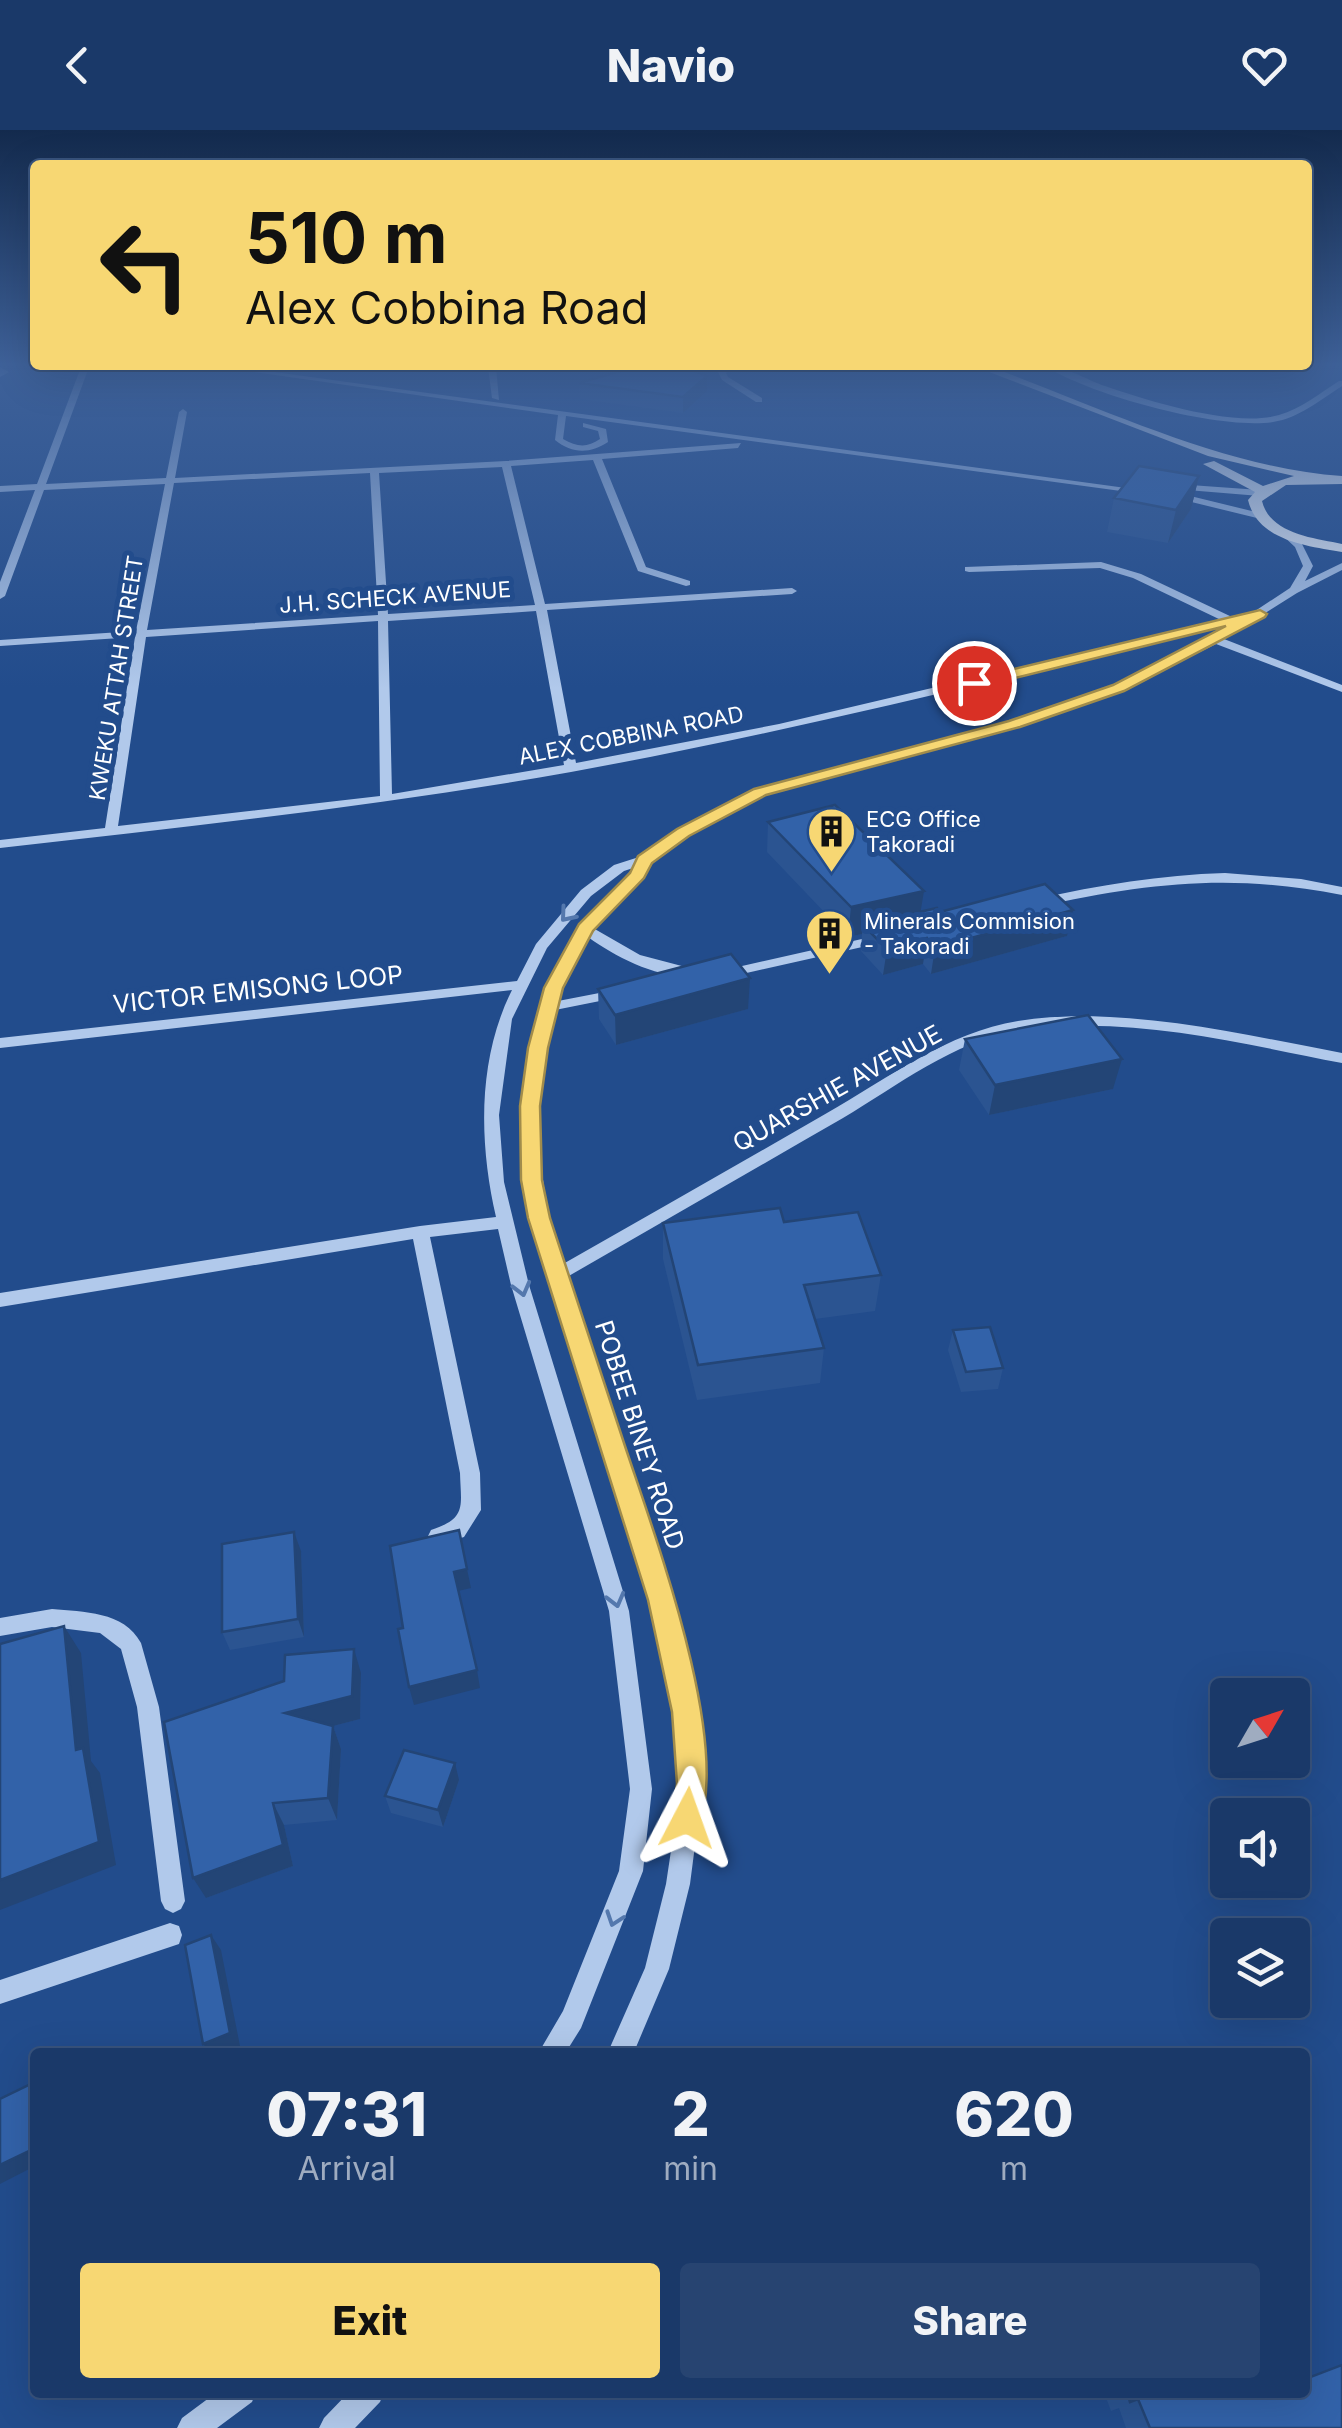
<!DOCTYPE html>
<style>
:root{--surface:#1a3969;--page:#274471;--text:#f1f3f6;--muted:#9facc0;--line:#38537d;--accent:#f7d773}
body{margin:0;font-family:Inter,sans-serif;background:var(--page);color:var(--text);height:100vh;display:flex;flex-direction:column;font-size:38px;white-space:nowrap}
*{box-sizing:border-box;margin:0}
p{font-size:32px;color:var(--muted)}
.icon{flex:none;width:55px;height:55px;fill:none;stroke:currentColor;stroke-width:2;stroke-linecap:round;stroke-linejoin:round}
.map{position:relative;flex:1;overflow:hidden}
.details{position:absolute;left:30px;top:1918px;width:1280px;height:350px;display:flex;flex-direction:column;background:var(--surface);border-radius:10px;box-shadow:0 10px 40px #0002,0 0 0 2px var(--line)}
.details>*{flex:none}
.guide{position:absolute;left:30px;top:30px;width:1282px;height:210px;border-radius:10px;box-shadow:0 10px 40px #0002,0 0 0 2px var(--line);background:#f7d773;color:#111;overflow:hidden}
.needle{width:65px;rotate:51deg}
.tools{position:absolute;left:1210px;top:1548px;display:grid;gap:20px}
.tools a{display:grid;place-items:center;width:100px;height:100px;border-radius:10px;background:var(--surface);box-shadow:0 10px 40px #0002,0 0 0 2px var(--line);font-size:50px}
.pin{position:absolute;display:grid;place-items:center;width:85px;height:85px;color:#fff;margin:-42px;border:5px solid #fff;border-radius:50%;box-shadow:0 2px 10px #0007}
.me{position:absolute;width:110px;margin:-55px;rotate:4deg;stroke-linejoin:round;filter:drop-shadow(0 0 8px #0008)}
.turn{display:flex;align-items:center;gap:35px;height:210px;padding:0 50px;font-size:45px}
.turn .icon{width:130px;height:130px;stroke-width:2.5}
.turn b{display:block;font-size:70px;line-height:85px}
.eta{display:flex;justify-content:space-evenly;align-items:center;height:170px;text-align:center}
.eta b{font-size:60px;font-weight:800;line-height:70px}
.primary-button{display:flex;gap:20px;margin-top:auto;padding:20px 50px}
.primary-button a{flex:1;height:115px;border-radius:10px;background:var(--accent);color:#111;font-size:40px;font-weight:800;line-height:115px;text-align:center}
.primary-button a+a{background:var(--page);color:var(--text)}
header{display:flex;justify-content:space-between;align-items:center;height:130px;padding:0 50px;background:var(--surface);font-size:45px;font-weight:800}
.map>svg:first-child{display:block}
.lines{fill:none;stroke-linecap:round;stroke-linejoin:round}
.minor{fill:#b1c9eb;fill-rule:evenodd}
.major{fill:#f5f9fe;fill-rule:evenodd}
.wall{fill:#2b5491}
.shaded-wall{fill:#234576}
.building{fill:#3262a9;stroke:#234576;stroke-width:2.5}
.oneway{stroke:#5478ad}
.route{fill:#f7d773;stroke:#a18c4b;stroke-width:2.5}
.labels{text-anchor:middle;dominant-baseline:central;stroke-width:10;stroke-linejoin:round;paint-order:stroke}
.far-street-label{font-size:22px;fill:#fff;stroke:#224c8c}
.far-poi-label{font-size:22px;fill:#fff;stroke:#224c8c;text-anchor:start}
.street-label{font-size:25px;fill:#fff;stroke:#224c8c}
</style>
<header><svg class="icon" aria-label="back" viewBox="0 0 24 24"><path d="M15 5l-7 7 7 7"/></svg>Navio<svg class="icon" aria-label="heart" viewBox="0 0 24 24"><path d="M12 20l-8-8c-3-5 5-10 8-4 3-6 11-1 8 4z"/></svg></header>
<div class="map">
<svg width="1342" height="2298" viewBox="0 0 1342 2298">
<rect width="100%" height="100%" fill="#224c8c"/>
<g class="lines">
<path class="minor" d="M0 237 9 242 0 247Z
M81 237H89L46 354 166 348 179 282 183 279 187 282 175 348 506 331 741 313 738 318 602 329 646 437 690 451V455L686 456 638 441 593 330 511 336 545 474 792 458 797 461 792 464 547 480 576 633 779 594 1221 490 1133 448 1100 438 969 442 965 441V437L1101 432 1141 444 1232 487 1249 485 1290 458 1303 436 1295 417 1281 404V400H1287L1302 414 1313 436 1305 451 1342 433V440L1297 463 1224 509 1342 555V562L1216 514 1123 560 1019 596 764 665 688 706 649 732 637 752 593 798 640 825 697 840V846C660 850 617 828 588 807L574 831 558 871 620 859 627 863 620 867 555 880C530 967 535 1049 563 1134 651 1084 739 1034 827 983 887 949 948 902 1018 891 1121 875 1240 904 1342 923V933C1238 913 1125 884 1019 901 955 910 897 956 843 988 751 1041 659 1094 567 1147L672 1469 698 1582 703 1654 690 1754 669 1839 634 1922H608L645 1838 666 1754 681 1654 676 1582 652 1469 531 1087 523 1014V976L534 902 560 831 580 795 633 738 624 741 591 766 547 818 512 889 499 985 504 1052 529 1155 629 1481 652 1659 643 1741 581 1898 566 1922H539L563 1881 619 1741 630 1659 609 1481 511 1155 498 1099 430 1107 480 1343 481 1380 464 1407 438 1415 431 1412 428 1406 431 1400C467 1388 461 1377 460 1343L413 1109 0 1177V1163L420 1096 496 1087C479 1013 477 930 512 860L0 918V908L517 851 536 814 581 760 614 735 639 727 678 700 756 659 1011 592 1115 556 1212 508 1237 492C1015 545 795 601 571 642 382 676 190 696 0 718V710L105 698 135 507 0 516V510L136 501 165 354 44 360 5 466 0 469V452L35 360 0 362V356L37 354ZM502 337 535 475 388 484 379 343ZM370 343 378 485 147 500 174 353ZM536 481 564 635 392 664 388 491ZM378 491 380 666 118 696 146 507Z
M218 237H237L1148 361 1143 364 566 286 563 309C577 317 587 318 600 309L598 301 583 297V293L606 299 608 312C590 324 572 324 555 310L558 285Z
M488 237H496L499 270 492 268Z
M726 237H735L726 243 728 247 762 268V272H756L722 250 718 242Z
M1047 237C1066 236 1087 250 1105 256 1149 271 1234 298 1279 285 1301 279 1320 263 1339 251H1342V256C1320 270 1299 288 1273 292 1219 300 1093 266 1047 237Z
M1190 355 1260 360 1265 363 1260 366 1187 360V356Z
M1174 362 1264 384 1266 386 1261 389 1171 367V363Z
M1225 743 1301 749 1342 757V765C1231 743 1147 753 1037 777L1030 773 1037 769C1099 755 1161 745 1225 743Z
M884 804 891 808 889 811 720 849 713 845 720 841Z
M52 1479C83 1482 124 1481 141 1513L159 1577 185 1771 181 1779 173 1783 165 1779 161 1771 137 1577 121 1519 100 1503 52 1497 0 1506V1488Z
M170 1793 179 1796 182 1805 179 1814 0 1874V1850Z
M217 2262H256L252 2272 217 2298H177L182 2288Z
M349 2262H384L380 2272 355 2298H319L324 2288Z"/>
<path class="major" d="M976 237H991C1100 277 1225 338 1342 346V354L1286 355 1262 371C1270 404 1313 408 1342 414V422C1307 416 1258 411 1248 370L1255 362 1203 334 1214 331 1263 356 1294 346 1208 326Z"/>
</g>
<path class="wall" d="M579 253 707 261 683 283 580 269Z
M1199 346 1191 379 1168 413 1107 402 1114 368Z
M768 692 921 782H940L1067 806 931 844 923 834 883 845 861 821 862 804 848 807 767 722Z
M598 859 748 879 616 915 599 889Z
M965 909 1113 959 989 985 959 940Z
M784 1092 881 1145 875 1181 815 1189 824 1218 820 1253 697 1270 663 1129V1093Z
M953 1200 1003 1238 998 1259 961 1262 948 1220Z
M301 1421 304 1507 230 1520 222 1502Z
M361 1543 360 1589 333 1596 341 1619 337 1690 284 1695 293 1736 206 1768Z
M459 1650 443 1697 391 1683 385 1666Z
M1104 2262H1305L1342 2298H1126L1119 2278 1111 2281Z"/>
<path class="shaded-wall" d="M707 246V261L683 283V267Z
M1199 346 1191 379 1168 413 1176 380Z
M924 761 919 791 863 795 862 804 848 807 851 777Z
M1073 780 1067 806 931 844 935 818Z
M927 808 923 834 883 845 887 819Z
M750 848 748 879 616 915 615 885Z
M1122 929 1113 959 989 985 995 955Z
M294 1402 301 1421 304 1507 298 1489Z
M467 1439 471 1458 458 1461 454 1442Z
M64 1496 81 1523 91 1631 100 1643 116 1735 0 1780V1750Z
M354 1519 361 1543 360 1589 333 1596 341 1619 337 1690 328 1668 285 1583Z
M477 1540 480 1558 414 1575 409 1557Z
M455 1633 459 1650 443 1697 438 1680Z
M273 1673 284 1695 293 1736 206 1768 193 1748Z
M211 1805 221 1820 240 1916 225 1922H210L203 1914Z
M35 2018V2036L0 2054V2035Z"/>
<path class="building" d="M635 237H684L707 246 683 267 579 253Z
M1139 336 1199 346 1176 380 1114 368Z
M835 675 924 761 851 777 768 692Z
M1045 754 1073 780 935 818 927 808 887 819 863 795 937 778 940 782Z
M731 824 750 848 615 885 598 859Z
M1088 885 1122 929 995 955 965 909Z
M780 1078 784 1092 858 1082 881 1145 804 1155 824 1218 698 1235 663 1093Z
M990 1197 1003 1238 966 1242 953 1200Z
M459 1400 467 1439 454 1442 477 1540 409 1557 398 1499 403 1498 390 1416Z
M294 1402 298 1489 222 1502V1414Z
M64 1496 76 1620 83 1618 99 1712 0 1750V1514Z
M354 1519 352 1566 285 1583 333 1596 328 1668 273 1673 283 1715 193 1748 164 1592 284 1551 285 1525Z
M404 1620 455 1633 438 1680 385 1666Z
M211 1805 230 1903 203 1914 185 1815Z
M35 1952V2018L0 2035V1969Z
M1342 2235V2298H1150L1138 2269 1130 2272 1127 2262H1305V2249Z"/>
<defs><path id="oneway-chevron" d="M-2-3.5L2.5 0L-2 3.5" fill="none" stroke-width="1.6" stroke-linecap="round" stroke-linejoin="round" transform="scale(2.5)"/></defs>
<g class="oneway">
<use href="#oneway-chevron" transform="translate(567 785) rotate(130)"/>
<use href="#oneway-chevron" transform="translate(522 1159) rotate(75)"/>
<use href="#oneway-chevron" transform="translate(616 1470) rotate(75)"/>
<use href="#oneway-chevron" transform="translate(614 1789) rotate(109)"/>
</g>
<linearGradient id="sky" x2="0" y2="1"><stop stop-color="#132a4d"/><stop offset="0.42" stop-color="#3e6199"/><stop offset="1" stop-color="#3e6199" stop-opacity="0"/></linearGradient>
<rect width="1342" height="558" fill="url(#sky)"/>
<path class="route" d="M1260 480 1267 484 1265 487 1124 561 1020 597 766 665 689 706 652 733 644 748 593 801 563 858 548 918 540 976 542 1050 550 1088C575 1163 599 1238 624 1313 653 1401 733 1613 698 1698L687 1703 676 1698 672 1688 677 1654 672 1582 648 1470 528 1088 521 1050 520 976 528 918 544 858 579 794 630 743 638 726 677 699 754 659 1009 591 1113 555 1226 496 974 558 966 553 968 550Z"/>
<defs>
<symbol id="building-pin" viewBox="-11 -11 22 30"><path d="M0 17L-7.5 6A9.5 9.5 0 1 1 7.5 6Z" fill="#f7d773" stroke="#224c8c"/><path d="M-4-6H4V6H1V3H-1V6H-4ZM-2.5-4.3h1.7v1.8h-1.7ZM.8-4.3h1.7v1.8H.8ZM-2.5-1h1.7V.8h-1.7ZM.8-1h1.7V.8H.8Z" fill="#111"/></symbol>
</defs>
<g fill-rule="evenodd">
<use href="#building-pin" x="804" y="674" width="55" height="75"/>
<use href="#building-pin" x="802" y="776" width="55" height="75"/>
</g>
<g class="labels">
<g class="far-street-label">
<text transform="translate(395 467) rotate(-4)">J.H. SCHECK AVENUE</text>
<text transform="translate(116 548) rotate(-81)">KWEKU ATTAH STREET</text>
<text transform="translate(631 605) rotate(-11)">ALEX COBBINA ROAD</text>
</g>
<g class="far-poi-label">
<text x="866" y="689">ECG Office<tspan x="866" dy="25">Takoradi</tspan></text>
<text x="864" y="791">Minerals Commision<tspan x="864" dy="25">- Takoradi</tspan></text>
</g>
<g class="street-label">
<text transform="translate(258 859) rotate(-6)">VICTOR EMISONG LOOP</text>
<text transform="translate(837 958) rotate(-29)">QUARSHIE AVENUE</text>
<text transform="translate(640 1305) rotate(72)">POBEE BINEY ROAD</text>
</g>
</g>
</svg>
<div class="tools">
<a><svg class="needle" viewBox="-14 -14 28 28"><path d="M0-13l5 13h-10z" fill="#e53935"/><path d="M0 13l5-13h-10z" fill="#9facc0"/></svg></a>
<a><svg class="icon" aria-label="sound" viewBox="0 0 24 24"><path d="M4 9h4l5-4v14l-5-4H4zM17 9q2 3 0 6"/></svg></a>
<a><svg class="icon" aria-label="layers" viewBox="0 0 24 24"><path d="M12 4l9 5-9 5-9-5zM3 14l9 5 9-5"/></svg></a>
</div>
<div class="pin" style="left:974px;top:553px;background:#d93025"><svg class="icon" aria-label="arrive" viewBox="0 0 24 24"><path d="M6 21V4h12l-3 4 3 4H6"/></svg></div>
<svg class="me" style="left:687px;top:1688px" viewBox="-20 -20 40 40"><path d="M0-17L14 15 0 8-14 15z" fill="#f7d773" stroke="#fff" stroke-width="4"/></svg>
<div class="guide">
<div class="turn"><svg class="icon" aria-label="left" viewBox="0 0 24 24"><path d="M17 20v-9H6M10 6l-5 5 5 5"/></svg><div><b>510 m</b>Alex Cobbina Road</div></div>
</div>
<section class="details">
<div class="eta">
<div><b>07:31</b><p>Arrival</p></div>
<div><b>2</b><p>min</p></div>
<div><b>620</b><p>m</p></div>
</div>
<div class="primary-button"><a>Exit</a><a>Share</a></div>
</section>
</div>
